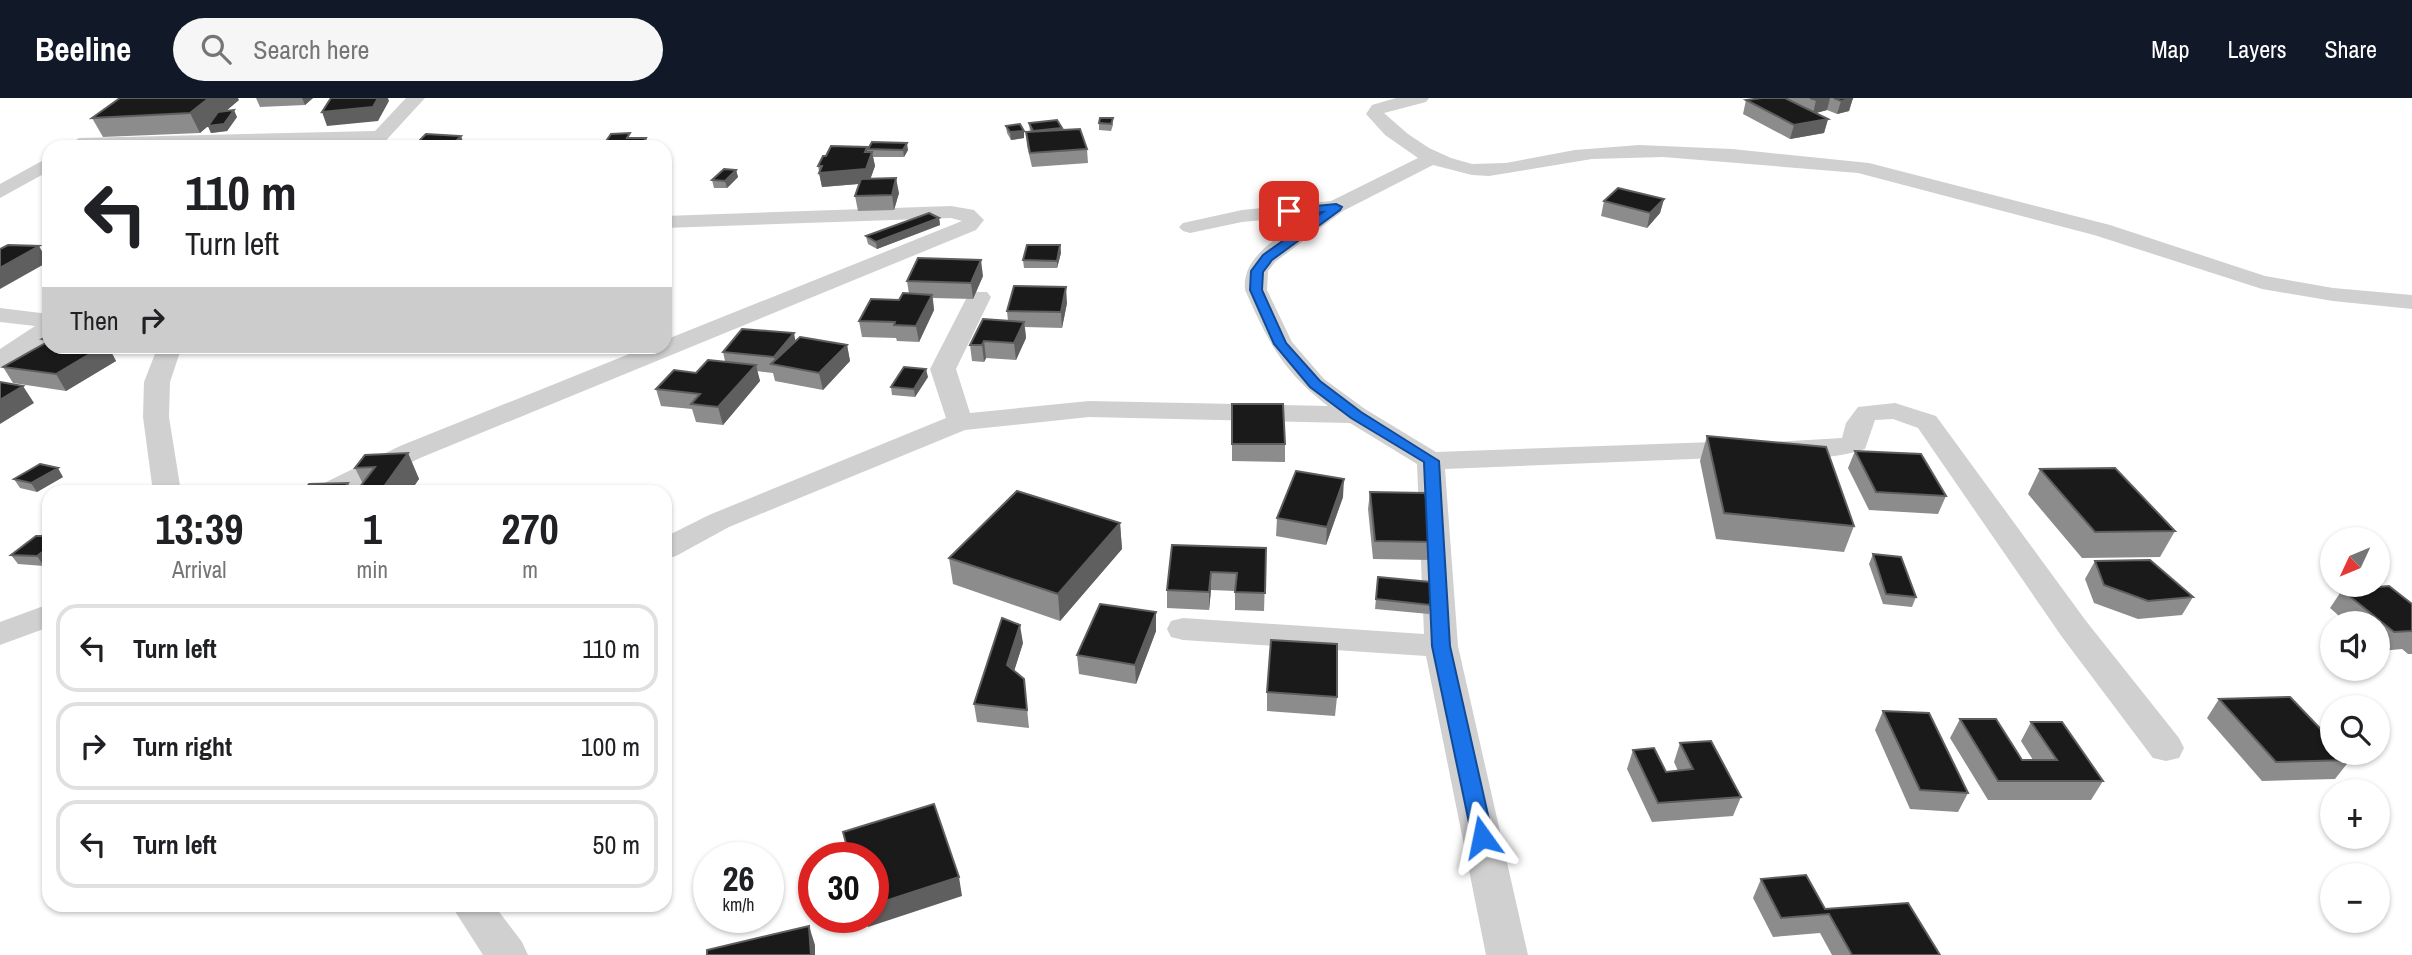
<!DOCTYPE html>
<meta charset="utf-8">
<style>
:root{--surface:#fff;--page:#f6f6f6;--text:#202124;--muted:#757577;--line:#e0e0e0;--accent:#111827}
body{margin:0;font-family:"Archivo Narrow",sans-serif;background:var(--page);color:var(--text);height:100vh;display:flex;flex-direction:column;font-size:26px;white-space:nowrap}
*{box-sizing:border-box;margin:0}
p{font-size:23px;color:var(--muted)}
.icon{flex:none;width:38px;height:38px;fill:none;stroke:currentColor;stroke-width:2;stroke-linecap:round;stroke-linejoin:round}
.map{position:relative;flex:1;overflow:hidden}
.panel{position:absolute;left:42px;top:387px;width:630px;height:427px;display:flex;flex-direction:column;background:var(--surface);border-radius:21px;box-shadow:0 2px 5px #0004}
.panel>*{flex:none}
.guide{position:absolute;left:42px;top:42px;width:630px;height:214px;border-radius:21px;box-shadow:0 2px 5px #0004;background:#fff;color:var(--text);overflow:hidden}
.needle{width:46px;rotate:226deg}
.tools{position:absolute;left:2320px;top:429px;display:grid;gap:14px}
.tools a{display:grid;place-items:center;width:70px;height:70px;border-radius:50%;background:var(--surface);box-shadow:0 2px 5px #0004;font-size:35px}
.speed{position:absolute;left:693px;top:744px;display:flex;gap:14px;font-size:35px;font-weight:700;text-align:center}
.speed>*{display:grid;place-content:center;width:91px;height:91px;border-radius:50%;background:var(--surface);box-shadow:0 2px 5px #0004;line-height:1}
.speed small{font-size:18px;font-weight:400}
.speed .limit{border:10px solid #d22;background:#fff;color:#111}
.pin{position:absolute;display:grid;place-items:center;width:60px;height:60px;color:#fff;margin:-30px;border-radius:14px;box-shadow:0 4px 10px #0006}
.me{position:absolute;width:77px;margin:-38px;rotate:348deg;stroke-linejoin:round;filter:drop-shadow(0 0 5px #0008)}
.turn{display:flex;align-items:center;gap:24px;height:147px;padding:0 28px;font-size:32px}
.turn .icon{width:91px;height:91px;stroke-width:2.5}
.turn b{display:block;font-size:49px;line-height:60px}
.then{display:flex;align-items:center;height:66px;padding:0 28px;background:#0003;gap:14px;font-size:26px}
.eta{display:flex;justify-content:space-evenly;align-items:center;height:119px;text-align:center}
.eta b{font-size:42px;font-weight:700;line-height:49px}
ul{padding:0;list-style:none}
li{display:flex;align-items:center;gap:21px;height:88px;margin:0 14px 10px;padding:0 14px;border:4px solid var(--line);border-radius:21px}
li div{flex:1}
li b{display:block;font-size:26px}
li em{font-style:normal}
header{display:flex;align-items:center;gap:42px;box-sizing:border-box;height:98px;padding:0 35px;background:var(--accent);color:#fff}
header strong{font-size:33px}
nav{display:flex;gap:38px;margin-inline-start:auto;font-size:24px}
.search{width:490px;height:63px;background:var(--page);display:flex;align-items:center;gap:18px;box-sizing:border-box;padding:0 24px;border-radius:38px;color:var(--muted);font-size:26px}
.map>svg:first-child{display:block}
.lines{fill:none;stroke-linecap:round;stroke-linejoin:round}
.minor{fill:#d0d0d0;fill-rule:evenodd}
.wall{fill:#8c8c8c}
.shaded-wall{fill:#5f5f5f}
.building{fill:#1a1a1a;stroke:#5f5f5f;stroke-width:2}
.route{fill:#1a73e8;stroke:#114b97;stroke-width:2}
</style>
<header>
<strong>Beeline</strong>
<div class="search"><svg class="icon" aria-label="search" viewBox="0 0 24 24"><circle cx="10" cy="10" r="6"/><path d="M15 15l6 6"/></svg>Search here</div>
<nav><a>Map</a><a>Layers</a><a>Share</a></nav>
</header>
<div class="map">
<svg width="2412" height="857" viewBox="0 0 2412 857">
<rect width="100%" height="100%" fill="#fff"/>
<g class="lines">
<path class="minor" d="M406 0H425L380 49H361L364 44 72 49 70 46 79 40 375 33Z
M1396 0H1429L1426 4 1384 15 1408 36 1429 50 1451 60 1472 66 1506 65 1575 52 1639 47 1732 51 1869 65 2110 127 2265 178 2333 190 2412 197V211L2333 203 2262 191 2094 137 1858 75 1663 59 1592 61 1489 78 1472 77 1433 67 1343 113 1275 164 1268 173 1267 192 1292 244 1324 281 1365 311 1436 354 1742 343 1752 345 1756 351 1752 357 1742 359 1445 371 1458 548 1528 857H1486L1426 558 1183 542 1171 539 1167 531 1171 523 1183 520 1424 536 1417 366 1350 325 1089 319 965 332 729 429 676 458 665 461V439L709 417 946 320 930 271 967 199 971 194H987L991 199 956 271 970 315 1089 303 1328 308C1282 273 1268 243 1245 192 1241 156 1285 136 1310 118L1242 124 1190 135 1183 133 1179 129 1183 125 1242 112 1331 103 1418 60 1385 37 1366 16 1372 7Z
M49 59V73L0 100V86Z
M951 108 974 112 984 122 976 132 420 360 351 394H314L318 388 400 348 649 248H665V242L962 123 951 120 665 130V118Z
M0 210 49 216V241L9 267 0 269V251L35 228 0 224Z
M158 248H182L170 284 169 319 181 394H153L143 319 144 284Z
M1895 305 1936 318 2086 523 2179 640 2184 650 2179 660 2166 663 2153 660 2062 539 1918 330 1893 321 1875 322 1865 351C1838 360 1802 363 1775 356L1771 350 1775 344 1842 340 1846 325 1858 309Z
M49 506V529L0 547V524Z
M451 807H494L522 844 528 857H483Z"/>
</g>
<path class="wall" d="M256 0H313L305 7 260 9Z
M1762 0H1853L1849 13 1837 16 1827 12 1815 15 1828 21 1824 35 1790 41 1743 16 1746 2Z
M239 2 226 13 237 19 227 33 211 35 208 28 200 35 103 39 92 20Z
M1113 20V27L1111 33 1099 32V25Z
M1029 25 1062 32 1087 51 1088 65 1032 69 1027 48 1026 34H1030Z
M1006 28 1024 33V40L1011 42 1007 35Z
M867 49 868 54V51L908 52 904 59H873L875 68 870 81 899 95 894 112 858 113 855 98 859 86 822 89 818 68 826 58Z
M736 72 738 79 727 90H714L712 82Z
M1664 101 1660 115 1647 130 1601 118 1604 103Z
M939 120 940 127 877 151 868 146 866 138Z
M1060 147 1061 155 1057 170H1024L1023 162Z
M983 178 973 201 933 200 934 212 919 244 897 243 896 240 862 239 859 223 899 202 909 196 907 183Z
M1067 205 1062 230 1025 229 1026 240 1016 262 986 260 984 264 972 263 970 247 1008 223 1007 213Z
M49 238V248H108L116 263 66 293 13 285 3 269 45 245 42 241Z
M795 244 847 247 850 263 823 292 775 283 773 275 757 273 760 283 723 327 696 324 692 311 661 308 656 291 725 263 723 254Z
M928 279 915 299 892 297 891 289Z
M1232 306 1285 346V364L1232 363Z
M1707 338 1854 428 1844 454 1716 441 1700 363Z
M1855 353 1946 398 1938 416 1869 412 1848 370Z
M408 355 419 381 410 394H356L363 386 355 370Z
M2040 371 2175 433 2160 459 2082 460 2028 396Z
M63 379 37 394 20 390 14 381Z
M1370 394 1434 444 1431 462 1373 461 1368 411Z
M1343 399 1326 447 1276 438 1277 420Z
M1120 425 1122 451 1060 523 953 486 949 460Z
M36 438 44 468 18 466 11 457Z
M1266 450 1264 513 1235 512V493L1211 492 1209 512 1167 510V492Z
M1873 456 1916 499 1912 509 1883 506 1869 466Z
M2095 463 2193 499 2182 517 2138 521 2094 505 2085 481Z
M1378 479 1430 507 1429 516 1375 511Z
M2342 492 2412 506V556H2408L2402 551 2380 553 2378 551V525H2347L2330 510Z
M1156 514V533L1136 586 1079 576 1077 557Z
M1023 545 1014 573 1024 581 1029 630 977 624 974 606Z
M1267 594 1337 599 1335 618 1267 613Z
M2219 601 2350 662 2335 681 2262 683 2207 620Z
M1883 613 1968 695 1958 714 1910 711 1875 632Z
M1960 621 2022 662H2033L2021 643 2031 624 2103 683 2091 702H1988L1950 640Z
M1680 645 1741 699 1733 718 1652 724 1627 671 1633 652 1666 674 1678 673 1674 664Z
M1761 781 1825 811 1940 857H1832L1820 835 1773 839 1753 800Z"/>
<path class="shaded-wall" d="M209 0H238L239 2 208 28 234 12 237 19 227 33 211 35 208 28 200 35 190 15Z
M302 0H313L305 7Z
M378 0H388L389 3 378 23 327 28 322 14Z
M1826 0H1830L1827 12 1813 16 1816 2Z
M1853 0 1849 13 1837 16 1841 3Z
M1828 21 1824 35 1790 41 1794 27Z
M1024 33V40L1011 42 1010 34Z
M461 38 465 49H450Z
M646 40 649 49H641V48Z
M907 45 908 52 904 59 903 52Z
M867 49 869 62 872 54 875 68 869 85 822 89 819 75 865 54Z
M736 72 738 79 727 90 725 83Z
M896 80 899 95 894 112 892 97Z
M1664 101 1660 115 1647 130 1650 115Z
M939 120 940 127 877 151 876 144Z
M1060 147 1061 155 1057 170V163Z
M39 148 48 164 0 191V170Z
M981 162 983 178 973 201 971 185Z
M1066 189 1067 205 1062 230 1061 214Z
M932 197 934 212 919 244 916 228Z
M1024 224 1026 240 1016 262 1014 245Z
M794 235 797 251 776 267 774 259Z
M984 243 986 260 984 264 982 247Z
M847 247 850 263 823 292 819 275Z
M103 248H108L116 263 66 293 56 276Z
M756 267 760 283 723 327 718 309Z
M926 271 928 279 915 299 914 291Z
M23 288 34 305 0 326V302Z
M408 355 419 381 410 394H380Z
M58 370 63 379 37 394 31 385Z
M1344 381 1343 399 1326 447 1327 429Z
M348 385 352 394H341Z
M1120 425 1122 451 1060 523 1058 496Z
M49 449V463L44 468 37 458Z
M1211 474V492L1209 512V494Z
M1156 514V533L1136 586 1135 567Z
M1020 527 1023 545 1010 586 1007 567Z
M959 779 962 798 868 829 866 819H873V807Z
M809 828 815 847V857H811Z"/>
<path class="building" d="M120 0H209L190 15 92 20Z
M331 0H378L373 9 322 14Z
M1762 0H1785L1828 21 1794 27 1746 2Z
M1810 0H1826L1816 2Z
M1834 0H1853L1841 3Z
M234 12 224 26 208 28 218 14Z
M1100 20H1113L1111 26 1099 25Z
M1057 22 1062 30 1033 33 1029 25Z
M1020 26 1024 33 1010 34 1006 28Z
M1080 31 1087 51 1030 55 1026 34Z
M630 35 627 40H646L641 48 602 49 611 36Z
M426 36 461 38 450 49H413Z
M872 44 907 45 903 52 868 51Z
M831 48 867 49 865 54H872L866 71 819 75 822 68H818L823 58H826Z
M724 71 736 72 725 83 712 82Z
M896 80 892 97 855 98 861 81Z
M1618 90 1664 101 1650 115 1604 103Z
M929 115 939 120 876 144 866 138Z
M8 147 39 148 0 170V151Z
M1027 147H1060L1057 163 1023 162Z
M918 160 981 162 971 185 907 183Z
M1014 188 1066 189 1061 214 1007 213Z
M903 195 932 197 916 228 894 227 895 224 859 223 871 201 899 202Z
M983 221 1024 224 1014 245 984 243 982 247H970Z
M742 231 794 235 774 259 723 254Z
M49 238V243L42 241Z
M800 239 847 247 819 275 771 266Z
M49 243V248H103L56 276 3 269Z
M708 262 756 267 718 309 691 306 700 296 656 291 674 272 696 275Z
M904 269 926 271 914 291 891 289Z
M0 284 23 288 0 302Z
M1232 306H1283L1285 346H1232Z
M1707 338 1826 349 1854 428 1724 415Z
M1855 353 1921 356 1946 398 1876 394Z
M408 355 380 394H356L375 369 355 370 365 357Z
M40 366 58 370 31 385 14 381Z
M2115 370 2175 433 2095 434 2040 371Z
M1296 373 1344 381 1327 429 1277 420Z
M348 385 341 394H303L309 386Z
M1017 393 1120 425 1058 496 949 460Z
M1370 394 1425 395 1434 444 1375 443Z
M36 438H49V449L37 458 11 457Z
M1172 447 1266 450 1265 495 1235 494 1237 475 1211 474 1209 494 1167 492Z
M1873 456 1901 459 1916 499 1886 496Z
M2150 462 2193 499 2148 503 2104 487 2095 463Z
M1378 479 1430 484V507L1376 501Z
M2389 488 2412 506V533L2394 534 2342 492Z
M1100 506 1156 514 1135 567 1077 557Z
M1002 520 1020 527 1007 567 1024 581 1027 612 974 606Z
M1271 542 1337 546V599L1267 594Z
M2290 599 2333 644V654H2343L2350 662 2276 664 2219 601Z
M1883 613 1929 615 1968 695 1920 692Z
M1960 621H1996L2022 662H2057L2031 624H2062L2103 683H1998Z
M1711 643 1741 699 1658 705 1633 652 1654 650 1666 674 1693 671 1680 645Z
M934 706 959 779 873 807V760H850L843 734Z
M1806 777 1825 811 1908 805 1940 857H1852L1829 816 1781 820 1761 781Z
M809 828 811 857H707V852Z"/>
<path class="route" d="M1336 106 1342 109 1340 112 1272 162 1263 174 1262 192 1286 245 1320 283 1361 314 1439 363 1450 548 1493 739 1490 745 1482 747 1475 745 1472 739 1432 548 1424 364 1351 320 1310 289 1274 246 1250 192 1251 173 1263 157 1323 114 1289 117 1285 116V111Z"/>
</svg>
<div class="tools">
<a><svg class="needle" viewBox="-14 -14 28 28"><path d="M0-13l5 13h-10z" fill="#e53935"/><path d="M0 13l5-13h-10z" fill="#757577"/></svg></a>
<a><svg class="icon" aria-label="sound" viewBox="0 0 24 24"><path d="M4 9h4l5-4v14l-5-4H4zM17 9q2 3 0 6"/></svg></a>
<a><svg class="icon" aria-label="search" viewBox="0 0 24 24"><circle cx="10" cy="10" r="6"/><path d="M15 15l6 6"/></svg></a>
<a>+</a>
<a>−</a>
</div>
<div class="speed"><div>26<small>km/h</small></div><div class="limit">30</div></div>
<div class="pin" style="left:1289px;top:113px;background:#d93025"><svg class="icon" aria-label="arrive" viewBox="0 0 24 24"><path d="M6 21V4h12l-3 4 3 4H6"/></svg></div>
<svg class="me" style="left:1482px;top:739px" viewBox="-20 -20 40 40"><path d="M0-17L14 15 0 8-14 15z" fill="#1a73e8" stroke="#fff" stroke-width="4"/></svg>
<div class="guide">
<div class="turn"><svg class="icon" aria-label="left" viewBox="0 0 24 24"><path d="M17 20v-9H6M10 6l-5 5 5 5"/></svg><div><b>110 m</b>Turn left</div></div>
<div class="then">Then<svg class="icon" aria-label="right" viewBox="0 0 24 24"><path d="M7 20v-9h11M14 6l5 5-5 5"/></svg></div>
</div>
<section class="panel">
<div class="eta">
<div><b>13:39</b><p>Arrival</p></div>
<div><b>1</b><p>min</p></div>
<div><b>270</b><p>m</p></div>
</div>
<ul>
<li><svg class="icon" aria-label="left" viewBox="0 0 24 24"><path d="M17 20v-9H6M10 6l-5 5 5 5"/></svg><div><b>Turn left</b></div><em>110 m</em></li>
<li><svg class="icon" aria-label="right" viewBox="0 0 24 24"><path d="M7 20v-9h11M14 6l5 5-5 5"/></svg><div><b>Turn right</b></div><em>100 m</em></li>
<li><svg class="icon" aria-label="left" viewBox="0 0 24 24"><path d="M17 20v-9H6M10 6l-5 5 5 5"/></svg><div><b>Turn left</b></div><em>50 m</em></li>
</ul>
</section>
</div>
